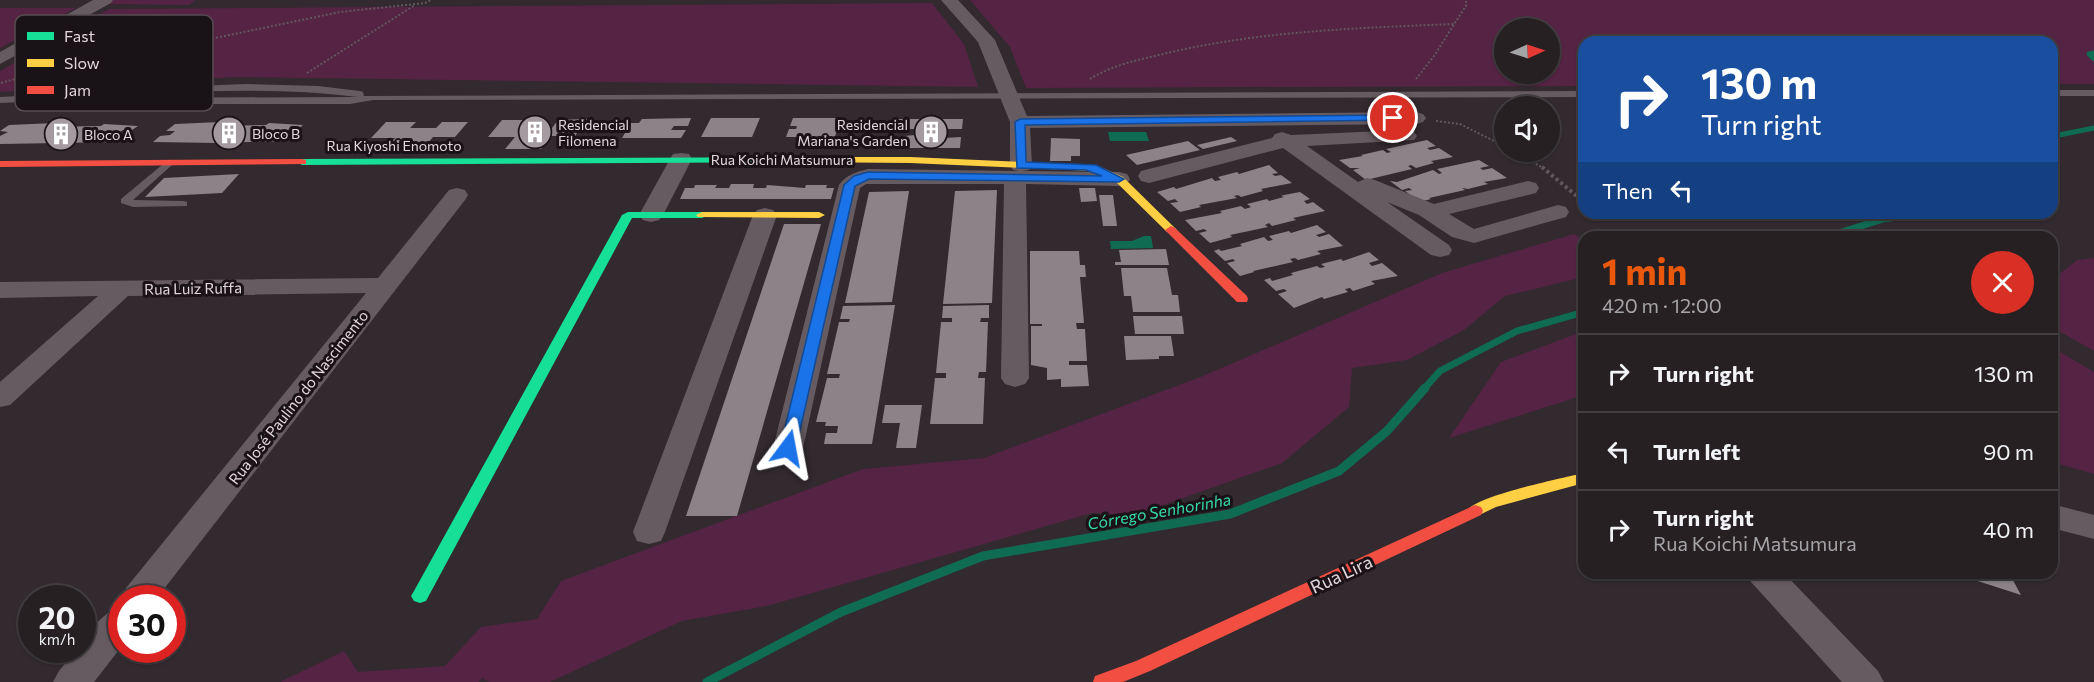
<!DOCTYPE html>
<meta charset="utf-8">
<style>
:root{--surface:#262023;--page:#2e282b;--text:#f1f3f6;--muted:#a4a3a6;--line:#423e41;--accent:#ea580c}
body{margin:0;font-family:Commissioner,sans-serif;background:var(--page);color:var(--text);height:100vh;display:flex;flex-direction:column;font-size:22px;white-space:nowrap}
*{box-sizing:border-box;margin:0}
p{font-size:20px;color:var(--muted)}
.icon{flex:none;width:33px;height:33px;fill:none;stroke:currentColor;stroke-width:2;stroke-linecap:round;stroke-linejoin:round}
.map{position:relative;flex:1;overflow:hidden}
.details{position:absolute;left:1578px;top:231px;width:480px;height:348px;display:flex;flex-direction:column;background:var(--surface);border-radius:18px;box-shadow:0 2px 4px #0004,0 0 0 2px var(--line)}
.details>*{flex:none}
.top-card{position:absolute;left:1578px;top:36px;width:480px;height:183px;border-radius:18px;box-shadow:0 2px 4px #0004,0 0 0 2px var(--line);background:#1a4fa0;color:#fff;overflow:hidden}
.needle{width:39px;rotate:87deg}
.tools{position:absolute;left:1494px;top:18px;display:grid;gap:12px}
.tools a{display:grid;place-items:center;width:66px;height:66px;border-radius:50%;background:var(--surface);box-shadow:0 2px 4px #0004,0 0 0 2px var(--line);font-size:30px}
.speed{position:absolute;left:18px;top:585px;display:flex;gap:12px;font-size:30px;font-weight:700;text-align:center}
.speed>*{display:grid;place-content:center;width:78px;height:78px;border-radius:50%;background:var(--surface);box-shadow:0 2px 4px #0004,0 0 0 2px var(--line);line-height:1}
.speed small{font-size:15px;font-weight:400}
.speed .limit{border:9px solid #d22;background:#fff;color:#111}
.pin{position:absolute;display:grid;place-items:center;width:51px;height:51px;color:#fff;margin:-26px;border:3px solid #fff;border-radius:50%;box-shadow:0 2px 6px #0007}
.me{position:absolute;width:66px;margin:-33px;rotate:13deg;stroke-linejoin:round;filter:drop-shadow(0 0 4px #0008)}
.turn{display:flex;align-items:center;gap:21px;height:126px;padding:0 24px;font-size:27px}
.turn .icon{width:78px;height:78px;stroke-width:2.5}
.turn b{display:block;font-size:42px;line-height:51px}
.then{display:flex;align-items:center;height:57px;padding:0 24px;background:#0003;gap:12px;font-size:22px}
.round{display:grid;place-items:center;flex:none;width:63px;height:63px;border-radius:32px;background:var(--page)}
.headline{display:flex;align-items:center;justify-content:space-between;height:102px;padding:0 24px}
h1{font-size:36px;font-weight:700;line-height:45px;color:var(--accent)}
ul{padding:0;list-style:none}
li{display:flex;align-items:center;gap:18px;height:78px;padding:0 24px;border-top:2px solid var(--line)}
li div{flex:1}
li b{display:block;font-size:22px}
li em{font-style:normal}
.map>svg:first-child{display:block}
.green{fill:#552344;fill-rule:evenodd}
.water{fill:#0f6c52}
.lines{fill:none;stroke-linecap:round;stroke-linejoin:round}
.stream-far2{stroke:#0f6c52;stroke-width:5}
.stream-far1{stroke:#0f6c52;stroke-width:7}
.stream{stroke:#0f6c52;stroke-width:9}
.building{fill:#8b8388}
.path-far1{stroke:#61575d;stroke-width:2;stroke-dasharray:2 2;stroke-linecap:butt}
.path{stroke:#61575d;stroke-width:4;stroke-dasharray:3 3;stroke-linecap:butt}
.lane{fill:#665b61;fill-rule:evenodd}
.street{fill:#665b61;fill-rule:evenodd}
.fast{fill:#16e098;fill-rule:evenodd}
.slow{fill:#ffcf43;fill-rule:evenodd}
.jam{fill:#f24e42;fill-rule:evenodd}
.route{fill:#1a73e8;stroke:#114b97;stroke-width:1.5}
.labels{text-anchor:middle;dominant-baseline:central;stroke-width:6;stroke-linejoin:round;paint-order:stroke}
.far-poi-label{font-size:14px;fill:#e1d7dd;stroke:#191216;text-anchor:start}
.far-street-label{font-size:14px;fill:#e1d7dd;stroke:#191216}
.street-label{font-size:15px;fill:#e1d7dd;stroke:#191216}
.water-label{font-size:16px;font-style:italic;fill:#35dca9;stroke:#191216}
.near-street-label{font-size:18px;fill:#e1d7dd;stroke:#191216}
.key{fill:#191216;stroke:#554d52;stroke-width:1.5}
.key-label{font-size:16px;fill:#e1d7dd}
</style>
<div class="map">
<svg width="2094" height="682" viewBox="0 0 2094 682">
<rect width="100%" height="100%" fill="#322a2f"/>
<path class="green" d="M114 0H195L189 5 108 4Z
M970 0H2094V84H2052V42H1584V86L1026 88 1010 47ZM1550 28V74H1504V28Z
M932 3 964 44 978 87 234 77 0 92V71L109 9Z
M0 8H76L0 48Z
M1574 234 1584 240V277L1505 296 1464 330 1407 360 1352 368 1349 407 1282 463 1135 515 1092 513 767 606 682 621 550 682H489L482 678 479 682H280L344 651 358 672 445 666 481 627 537 619 561 581 863 469 984 458 1203 376 1442 273Z
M2094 258V351L2052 327V280L2077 260Z
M1584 331V395L1449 438 1501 362Z
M2052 347 2094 372V474L2052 462Z"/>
<path class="water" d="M1108 132H1146L1149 141H1110Z
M1144 236H1151L1153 248 1111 249 1110 241H1132Z"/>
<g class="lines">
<path class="stream-far2" d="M2094 53 2089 54 2094 59
M2052 139 2059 135 2094 128"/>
<path class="stream-far1" d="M1826 237 1883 219 1925 213
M1423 390 1440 371 1517 331 1584 312"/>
<path class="stream" d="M707 682 841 612 983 556 1230 514 1339 471 1387 431 1425 388"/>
</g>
<path class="building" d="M691 118 688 126H674L671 130H686L681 138H622L631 123H639L642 119Z
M711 118H760L752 137H701Z
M793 118H840L835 137H786L789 129H796L797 126H790Z
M587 119 575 136H550L541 149H505L515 137H488L502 120H532L525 129 552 128 558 120Z
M898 119H963L962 129H947L945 138 961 137 960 148H892L894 137 915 135 916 129H896Z
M220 122 216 126 266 125 269 123 303 125 298 129H289L282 135H291L285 141 217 143 153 142 160 136 170 135 175 131H166L175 124Z
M386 122H416L410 128H436L442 122H468L455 137H433L423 149H384L395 138H371Z
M56 123 50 127 101 126 104 124 138 126 132 130H123L114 136H123L116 142 0 144V136L8 132 0 131 9 125Z
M1231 137 1237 141 1203 149 1197 145Z
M1051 138 1080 139V156H1071V161H1050Z
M1427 140 1436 146 1427 148 1430 150 1439 148 1453 157 1431 161 1434 163 1416 168 1411 165 1408 166 1412 169 1366 180 1353 170 1360 168H1350L1339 160 1363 156 1361 155 1383 150 1387 153 1391 152 1386 149Z
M1188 141 1200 150 1137 165 1126 155Z
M1479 160 1489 166 1480 168 1483 170 1492 168 1507 178 1484 182 1488 184 1468 189 1462 188 1465 190 1429 198 1431 199 1420 202 1405 191 1412 190 1409 188 1402 190 1390 181 1397 182 1433 170 1439 174 1442 173 1437 169Z
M1269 165 1278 173 1272 174 1275 176 1281 175 1292 183 1261 189 1263 191 1241 197 1238 195 1234 196 1237 198 1199 205 1201 207 1180 212 1170 203 1178 202 1175 199 1168 201 1157 192 1174 187 1176 189 1212 178 1215 181 1221 180 1218 177 1237 172 1239 174Z
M239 174 222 193 145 197 164 178Z
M731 184H754L753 188H766L767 185 805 188 806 185H827L826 188H834L831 199H680L685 188H694L695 185H717L715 188H729Z
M1079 188H1095L1097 201 1081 202Z
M997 190 992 303 943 304 955 191Z
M909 191 892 302 845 303 869 192Z
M1300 192 1310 199 1304 201 1307 204 1313 202 1325 211 1293 218 1296 220 1272 226 1269 223 1265 225 1268 227 1230 235 1232 237 1210 243 1199 233 1207 231 1204 229 1196 231 1185 220 1222 213 1220 211 1241 206 1245 209 1251 207 1247 204 1267 199 1269 201 1284 197 1281 196 1284 195Z
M1099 195H1113L1117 226H1103Z
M784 224H821L737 516H686Z
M1317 225 1326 232 1316 235 1319 237 1329 234 1343 246 1317 251 1321 254 1298 260 1295 258 1290 259 1293 262 1253 271 1254 272 1240 276 1227 263 1235 261 1233 259 1225 261 1214 251 1219 249 1221 251 1242 246 1240 244 1264 237 1268 241 1273 240 1269 236 1289 231 1291 233Z
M1166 249 1169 265H1115V262H1121L1119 250Z
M1030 251H1079L1080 265H1085L1086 277H1080L1084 323H1076L1077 329H1085L1087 361H1069V365H1087L1089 386 1061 387V379L1047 380V368L1031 365V326H1042V324H1030Z
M1369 252 1379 260 1369 263 1372 266 1382 263 1398 276 1371 281 1375 284 1353 291 1350 288 1345 289 1348 292 1324 299 1322 297 1294 308 1278 294 1287 291 1284 289 1276 291 1264 280 1270 278 1272 281 1293 275 1291 273 1317 266 1320 268 1325 267 1321 264 1341 259 1343 261Z
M1121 268H1167L1172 295H1178L1180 312H1133L1131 296H1124Z
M895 305 872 444H824L826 433H837L838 426H825L826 422H816L827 378H839L840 374H827L839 322H849L850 319H840L843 306Z
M989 305V318H981L980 322H988L986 372H979L978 378H985L983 424H930L935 378H946V373H936L941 322H952V318H942L943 306Z
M1133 316H1182L1184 334H1135Z
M1124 336H1171L1174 356H1159V359L1126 360Z
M885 405H922L916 448H896L900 423H882Z
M1953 573H2009L2021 595Z"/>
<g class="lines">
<path class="path-far1" d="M307 73 415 5
M1090 79C1112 65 1138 60 1163 54 1258 31 1357 28 1454 24
M1416 79 1434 56 1467 4 1465 0
M1 83 46 70 119 58 340 12 425 3 431 0
M1436 121 1460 124 1504 146
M1515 152 1543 168"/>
<path class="path" d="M1542 167 1584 202"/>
<path class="lane" d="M246 84 318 86 360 91 363 92 364 96 1584 91V97L373 100 350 104H82L61 100 0 103V97L73 93 82 98 358 97C270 86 181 92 92 96L87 93 92 90Z
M2052 90H2094V96H2052Z
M168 160 173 163 172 165 133 200 183 201 187 202V206L133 207 121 203V199Z"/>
<path class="street" d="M93 0H113L111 3 0 64V52Z
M941 0H958L995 40 1027 116 1416 112 1423 114 1426 118 1423 122 1416 124 1030 128 1032 165 1029 170 1022 171 1119 172 1127 174 1130 179 1127 184 1119 186 1026 184 1029 378 1025 384 1015 387 1005 384 1001 378 1004 184H866L860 188 803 448 799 455 788 458 777 455 773 448 839 185C846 175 856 172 868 169L1020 171 1013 170 1010 165V122L978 42Z
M1407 130 1414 132 1417 136 1414 140 1307 146 1358 182 1367 178 1375 180 1434 204 1528 181 1536 183 1539 188 1536 193 1449 214 1474 229 1558 205 1566 207 1569 212 1566 217 1474 243 1452 237 1419 215 1387 202 1449 245 1452 250 1449 255 1440 257 1431 255 1283 148 1149 183 1141 181 1138 176 1141 171 1272 138 1275 134 1282 132 1291 135Z
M681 153 689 154 692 159 663 215 659 220 651 222 643 220 639 215 670 159 673 154Z
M457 188 465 190 468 195 465 200 157 598 122 600 126 588 366 293 128 296 10 405 0 407V382L98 296 0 298V282L378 278 449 190Z
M765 208 773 210 777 215 665 532 661 541 649 544 637 541 633 532 753 215 757 210Z
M2052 504 2094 515V539L2052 528Z
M1746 573H1784L1878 671 1884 682H1842L1751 582Z
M122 605V646L94 682H53L59 671 76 650H82C82 634 107 610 122 605Z"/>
<path class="fast" d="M803 157 807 158V162L302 165 297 162 302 159Z
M628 212H702L708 215 702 218H632L426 601 420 603 414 601 411 596 414 591 622 215Z"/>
<path class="slow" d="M803 157H910L1096 165 1123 177 1177 230 1175 232H1167L1115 181 1094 171 910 163 799 162V158Z
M702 212H819L825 215 819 218 698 217 696 215Z
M1584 473V483L1496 507 1475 517 1469 515 1467 511C1475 496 1563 478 1584 473Z"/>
<path class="jam" d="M302 159 306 160V164L0 167V161Z
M1171 226 1175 228 1247 296 1248 299 1247 302H1237L1165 230Z
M1475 505 1481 507 1483 511 1481 515 1150 671 1123 682H1093L1095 676 1136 661Z"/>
</g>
<path class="route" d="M1393 115 1398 118 1397 120 1025 125 1026 162 1096 165 1124 179 1119 182 869 179 855 186 796 448 788 454 780 448 844 185 854 176 868 172 1102 176 1086 170 1017 168 1015 122 1020 119Z"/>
<defs>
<symbol id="building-disc" viewBox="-11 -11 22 22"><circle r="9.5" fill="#a49aa0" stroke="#191216"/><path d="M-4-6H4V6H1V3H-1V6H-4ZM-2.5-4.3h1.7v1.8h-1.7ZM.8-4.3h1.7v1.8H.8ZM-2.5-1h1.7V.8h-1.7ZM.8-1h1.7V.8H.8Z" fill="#fff"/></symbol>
</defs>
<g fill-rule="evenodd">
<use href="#building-disc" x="516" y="113" width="38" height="38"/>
<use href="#building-disc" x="912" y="113" width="38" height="38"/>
<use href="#building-disc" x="210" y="114" width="38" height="38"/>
<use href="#building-disc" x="42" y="115" width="38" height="38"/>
</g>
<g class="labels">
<g class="far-poi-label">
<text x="558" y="124">Residencial<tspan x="558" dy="16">Filomena</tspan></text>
<text x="908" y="124" text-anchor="end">Residencial<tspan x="908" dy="16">Mariana's Garden</tspan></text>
<text x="252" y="133">Bloco B</text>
<text x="84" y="134">Bloco A</text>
</g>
<g class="far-street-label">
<text x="394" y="145">Rua Kiyoshi Enomoto</text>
<text x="782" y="159">Rua Koichi Matsumura</text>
</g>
<g class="street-label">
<text transform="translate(193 288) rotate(-1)">Rua Luiz Ruffa</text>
<text transform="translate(298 397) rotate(-52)">Rua José Paulino do Nascimento</text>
</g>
<g class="water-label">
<text transform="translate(1159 511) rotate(-10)">Córrego Senhorinha</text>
</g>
<g class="near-street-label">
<text transform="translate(1341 574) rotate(-25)">Rua Lira</text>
</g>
</g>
<rect x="15" y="15" width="198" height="96" rx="9" class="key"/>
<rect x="27" y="32" width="27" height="8" fill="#16e098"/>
<rect x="27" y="59" width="27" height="8" fill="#ffcf43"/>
<rect x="27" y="86" width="27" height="8" fill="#f24e42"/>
<g class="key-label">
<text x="64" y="42">Fast</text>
<text x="64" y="69">Slow</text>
<text x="64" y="96">Jam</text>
</g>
</svg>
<div class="tools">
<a><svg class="needle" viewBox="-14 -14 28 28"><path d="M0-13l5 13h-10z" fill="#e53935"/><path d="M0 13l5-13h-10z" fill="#a4a3a6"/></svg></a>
<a><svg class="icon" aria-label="sound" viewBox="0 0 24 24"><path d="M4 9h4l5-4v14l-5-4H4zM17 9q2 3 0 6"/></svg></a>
</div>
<div class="speed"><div>20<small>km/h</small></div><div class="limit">30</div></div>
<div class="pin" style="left:1393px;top:118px;background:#d93025"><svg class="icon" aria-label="arrive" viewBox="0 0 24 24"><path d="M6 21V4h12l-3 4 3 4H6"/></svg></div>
<svg class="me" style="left:788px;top:448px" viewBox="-20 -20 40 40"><path d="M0-17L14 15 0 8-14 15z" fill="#1a73e8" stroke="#fff" stroke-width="4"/></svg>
<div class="top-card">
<div class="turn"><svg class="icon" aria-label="right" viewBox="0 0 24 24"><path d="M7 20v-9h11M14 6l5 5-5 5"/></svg><div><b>130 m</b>Turn right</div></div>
<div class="then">Then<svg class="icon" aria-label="left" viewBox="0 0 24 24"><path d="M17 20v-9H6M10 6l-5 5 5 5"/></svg></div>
</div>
<section class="details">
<div class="headline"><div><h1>1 min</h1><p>420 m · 12:00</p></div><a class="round" style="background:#d93025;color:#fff"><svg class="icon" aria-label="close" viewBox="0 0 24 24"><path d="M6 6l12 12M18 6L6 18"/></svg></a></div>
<ul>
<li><svg class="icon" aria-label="right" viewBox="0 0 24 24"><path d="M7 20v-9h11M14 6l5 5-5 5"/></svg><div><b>Turn right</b></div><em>130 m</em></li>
<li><svg class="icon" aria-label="left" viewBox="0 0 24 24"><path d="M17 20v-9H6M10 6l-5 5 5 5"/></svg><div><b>Turn left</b></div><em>90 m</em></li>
<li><svg class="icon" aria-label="right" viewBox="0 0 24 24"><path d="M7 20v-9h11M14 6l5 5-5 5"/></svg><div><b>Turn right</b><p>Rua Koichi Matsumura</p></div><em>40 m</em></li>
</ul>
</section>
</div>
